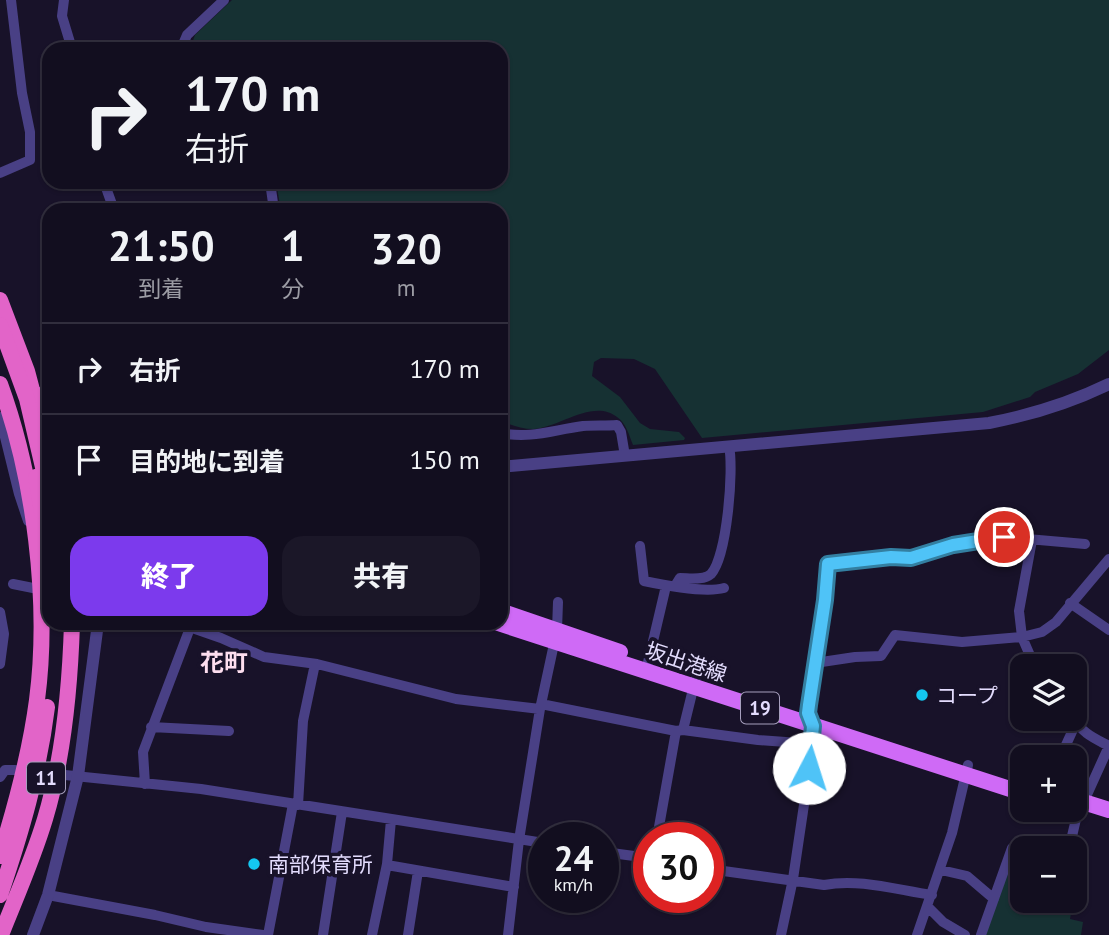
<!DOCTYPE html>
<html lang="ja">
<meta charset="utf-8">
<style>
:root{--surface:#120e1f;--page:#1b1728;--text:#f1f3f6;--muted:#9c9ca4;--line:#312e3d;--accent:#7c3aed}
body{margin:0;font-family:"PT Sans","Noto Sans JP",sans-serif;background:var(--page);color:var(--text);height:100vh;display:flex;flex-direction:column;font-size:26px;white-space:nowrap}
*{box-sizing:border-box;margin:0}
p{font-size:23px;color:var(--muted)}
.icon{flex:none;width:38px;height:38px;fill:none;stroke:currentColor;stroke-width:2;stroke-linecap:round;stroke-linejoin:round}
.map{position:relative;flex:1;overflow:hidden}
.drawer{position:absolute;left:42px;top:203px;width:466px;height:427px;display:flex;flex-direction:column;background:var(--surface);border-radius:21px;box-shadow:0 2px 5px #0004,0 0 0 2px var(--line)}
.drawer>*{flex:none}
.guide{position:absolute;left:42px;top:42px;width:466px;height:147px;border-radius:21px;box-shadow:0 2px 5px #0004,0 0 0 2px var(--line);background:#120e1f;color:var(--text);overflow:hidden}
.fabs{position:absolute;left:1010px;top:654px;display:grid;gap:14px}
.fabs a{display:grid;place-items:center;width:77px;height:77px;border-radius:14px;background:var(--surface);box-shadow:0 2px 5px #0004,0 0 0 2px var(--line);font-size:35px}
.speed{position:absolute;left:528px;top:822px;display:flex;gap:14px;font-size:35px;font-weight:700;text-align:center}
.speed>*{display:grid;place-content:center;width:91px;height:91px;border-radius:50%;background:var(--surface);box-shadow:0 2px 5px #0004,0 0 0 2px var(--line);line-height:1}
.speed small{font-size:18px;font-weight:400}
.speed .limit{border:10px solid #d22;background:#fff;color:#111}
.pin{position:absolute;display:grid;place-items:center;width:60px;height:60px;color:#fff;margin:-30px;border:4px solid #fff;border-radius:50%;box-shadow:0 2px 7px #0007}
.me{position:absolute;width:77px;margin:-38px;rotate:5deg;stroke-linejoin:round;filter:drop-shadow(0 0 5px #0008)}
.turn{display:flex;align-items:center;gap:24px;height:147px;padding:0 28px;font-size:32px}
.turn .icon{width:91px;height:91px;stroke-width:2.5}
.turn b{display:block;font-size:49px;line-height:60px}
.eta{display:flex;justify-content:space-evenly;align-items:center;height:119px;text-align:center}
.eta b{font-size:42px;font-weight:800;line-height:49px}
.action{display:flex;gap:14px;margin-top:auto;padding:14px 28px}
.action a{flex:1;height:80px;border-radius:21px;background:var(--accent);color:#fff;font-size:28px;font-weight:800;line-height:80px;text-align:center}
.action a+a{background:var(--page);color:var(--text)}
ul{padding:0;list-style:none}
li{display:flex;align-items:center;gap:21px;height:91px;padding:0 28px;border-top:2px solid var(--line)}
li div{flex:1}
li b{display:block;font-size:26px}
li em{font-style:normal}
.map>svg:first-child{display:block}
.green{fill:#163133}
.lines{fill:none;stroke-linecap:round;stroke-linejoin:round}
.minor{stroke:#494085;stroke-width:10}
.tertiary{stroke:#494085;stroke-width:12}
.primary{stroke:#cf6af6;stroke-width:16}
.trunk{stroke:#e264c8;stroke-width:16}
.trunk-bridge{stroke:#e264c8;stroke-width:16}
.route-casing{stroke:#337fa1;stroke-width:18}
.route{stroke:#4fc3f7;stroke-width:12}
.poi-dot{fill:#14c7f1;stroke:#181229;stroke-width:2.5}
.labels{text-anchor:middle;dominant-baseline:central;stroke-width:7;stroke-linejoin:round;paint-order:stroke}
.shield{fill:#181229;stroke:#a69fbd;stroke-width:2}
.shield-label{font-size:19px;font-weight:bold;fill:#e3dcfd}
.street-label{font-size:21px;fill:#e3dcfd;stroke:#181229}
.poi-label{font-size:21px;fill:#e3dcfd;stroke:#181229;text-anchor:start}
.quarter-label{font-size:24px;font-weight:bold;fill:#fddeef;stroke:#181229}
</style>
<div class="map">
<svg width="1109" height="935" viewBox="0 0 1109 935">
<rect width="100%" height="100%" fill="#181229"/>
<path class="green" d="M232 0H1109V350L1078 374 1035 392 1030 397 983 412 702 438 655 369 634 359 601 358 594 362 592 376 620 397 640 423 650 429 679 432 685 438 684 440 633 445C629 435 626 423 617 417 593 398 559 428 533 429 522 429 511 425 501 421L500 210H281L276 182H500V49H190L195 35Z
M1013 853 1022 855V901H1049V904L1072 908 1070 919 1083 922 1081 935H984Z"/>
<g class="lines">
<path class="minor" d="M64 0 62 16 72 49
M181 49 187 35 224 0
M0 173 30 160V132L22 93 11 0
M104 182 114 210
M270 182 274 210
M0 417 19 494 28 521
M500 433C532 439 552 430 583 426 594 425 605 426 617 425L621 432 625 456
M1032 540 1019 611 1022 637 1035 667
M640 546 644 581C663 585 705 593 724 588
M13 584 43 590
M675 586 680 578C689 578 703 581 711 574 727 557 734 469 729 446
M1070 603 1109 630
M0 612 4 634 0 664
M178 623 221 638 264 657 317 664 456 699 540 709
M815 663 855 657 881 656 895 635 962 642 1022 637 1042 632 1056 622 1109 559
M646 671 666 586
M541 704 676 731 683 730 758 740 813 744
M1074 718C1081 733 1096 739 1109 746
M151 727 229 731
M683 730 696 677
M1060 758 1076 723
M65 775 201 789 544 843
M0 777 5 770H15
M145 784 143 752 190 628
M298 805 303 721 315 664
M657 838 676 731
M1069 849 1076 819 1109 746
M604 852 649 858
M387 865 514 887
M709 869 824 885C859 878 897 890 932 895
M941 870 967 876 994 899
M48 895 155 915 206 927 263 935
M928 907 943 922 965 935
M268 935 293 804
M323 935 342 812
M372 935 387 864 391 820
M408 935 418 871
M508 935 519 840 540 709 557 630 558 602
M781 935 793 879 813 744V726L808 713 809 705 825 600 828 564 891 557 911 558 953 545 1004 537 1085 544
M917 935 952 833 968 765
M981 935 1012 848 1022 853"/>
<path class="tertiary" d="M500 467 989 423C1031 415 1070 403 1109 384
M33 935 48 895 78 776 98 623"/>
<path class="primary" d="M33 393 49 401
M500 611 620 652
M498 623 1022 793
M1074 799 1109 810"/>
<path class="trunk" d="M0 300 27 371 49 454
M0 384C34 477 50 601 37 700 30 753 16 805 0 856
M43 518 49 580
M0 895C21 833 39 772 47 707
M1 935C16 897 33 859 45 819 64 756 70 689 72 623"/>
<path class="trunk-bridge" d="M0 325 27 399 49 493
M36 477 42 512"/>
</g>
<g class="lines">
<defs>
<path id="route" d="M809 768 813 726 808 713 809 705 825 600 828 564 891 557 911 558 953 545 1004 537"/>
</defs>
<use href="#route" class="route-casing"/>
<use href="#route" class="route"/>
</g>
<g class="poi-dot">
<circle cx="922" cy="695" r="7"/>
<circle cx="254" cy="864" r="7"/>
</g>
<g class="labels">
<g class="shield">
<rect x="741" y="692.5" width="38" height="31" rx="5"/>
<rect x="27" y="762.5" width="38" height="31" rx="5"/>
</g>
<g class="shield-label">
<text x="760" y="708">19</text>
<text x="46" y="778">11</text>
</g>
<g class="street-label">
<text transform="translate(686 662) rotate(18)">坂出港線</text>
</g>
<g class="poi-label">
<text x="936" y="695">コープ</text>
<text x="268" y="864">南部保育所</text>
</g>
<g class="quarter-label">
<text x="224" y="662">花町</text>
</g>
</g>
</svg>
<div class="fabs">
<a><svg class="icon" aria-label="layers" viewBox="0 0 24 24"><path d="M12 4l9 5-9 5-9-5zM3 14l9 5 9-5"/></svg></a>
<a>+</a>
<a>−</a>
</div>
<div class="speed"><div>24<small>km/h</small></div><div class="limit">30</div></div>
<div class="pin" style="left:1004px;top:537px;background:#d93025"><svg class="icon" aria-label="arrive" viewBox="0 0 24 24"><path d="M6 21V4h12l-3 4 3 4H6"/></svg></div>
<svg class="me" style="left:809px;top:768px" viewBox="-20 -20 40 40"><circle r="19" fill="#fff"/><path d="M0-13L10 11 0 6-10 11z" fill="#4fc3f7"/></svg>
<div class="guide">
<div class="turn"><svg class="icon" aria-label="right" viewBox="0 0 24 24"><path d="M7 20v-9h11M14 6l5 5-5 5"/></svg><div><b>170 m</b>右折</div></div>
</div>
<section class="drawer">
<div class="eta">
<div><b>21:50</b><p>到着</p></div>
<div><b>1</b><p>分</p></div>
<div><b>320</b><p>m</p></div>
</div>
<ul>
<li><svg class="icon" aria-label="right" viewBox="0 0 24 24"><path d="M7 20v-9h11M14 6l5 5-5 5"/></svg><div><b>右折</b></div><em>170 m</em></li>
<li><svg class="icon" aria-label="arrive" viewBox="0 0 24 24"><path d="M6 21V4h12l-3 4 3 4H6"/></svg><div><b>目的地に到着</b></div><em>150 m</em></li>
</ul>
<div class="action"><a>終了</a><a>共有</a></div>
</section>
</div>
